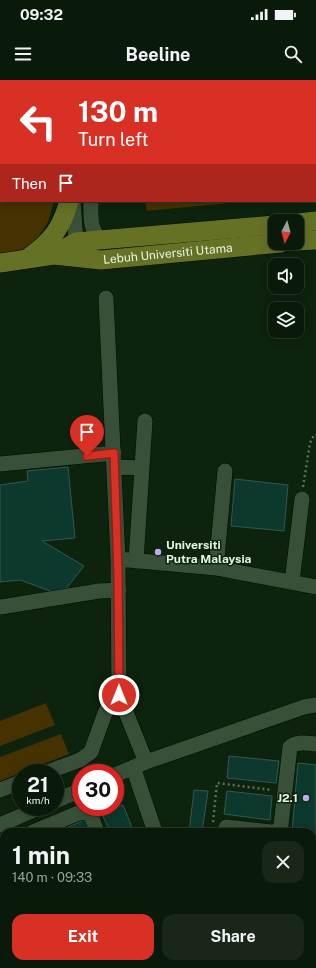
<!DOCTYPE html>
<meta charset="utf-8">
<style>
:root{--surface:#0a1a0a;--page:#182718;--text:#f1f3f6;--muted:#99a19c;--line:#2a382b;--accent:#d93025}
body{margin:0;font-family:"Public Sans",sans-serif;background:var(--page);color:var(--text);height:100vh;display:flex;flex-direction:column;font-size:15px;white-space:nowrap}
*{box-sizing:border-box;margin:0}
p{font-size:13px;color:var(--muted)}
.icon{flex:none;width:22px;height:22px;fill:none;stroke:currentColor;stroke-width:2;stroke-linecap:round;stroke-linejoin:round}
.map{position:relative;flex:1;overflow:hidden}
.panel{position:absolute;left:0px;top:748px;width:316px;height:140px;display:flex;flex-direction:column;background:var(--surface);border-radius:12px 12px 0 0;box-shadow:0 2px 10px #0003,0 0 0 1px var(--line)}
.panel>*{flex:none}
.top-card{position:absolute;left:0px;top:0px;width:316px;height:122px;box-shadow:0 2px 10px #0003,0 0 0 1px var(--line);background:#d93025;color:#fff;overflow:hidden}
.needle{width:26px;rotate:186deg}
.fabs{position:absolute;left:268px;top:134px;display:grid;gap:8px}
.fabs a{display:grid;place-items:center;width:36px;height:36px;border-radius:8px;background:var(--surface);box-shadow:0 2px 10px #0003,0 0 0 1px var(--line);font-size:20px}
.speed{position:absolute;left:12px;top:684px;display:flex;gap:8px;font-size:20px;font-weight:700;text-align:center}
.speed>*{display:grid;place-content:center;width:52px;height:52px;border-radius:50%;background:var(--surface);box-shadow:0 2px 10px #0003,0 0 0 1px var(--line);line-height:1}
.speed small{font-size:10px;font-weight:400}
.speed .limit{border:6px solid #d22;background:#fff;color:#111}
.pin{position:absolute;display:grid;place-items:center;width:34px;height:34px;color:#fff;margin:-41px -17px;border-radius:50% 50% 50% 0;rotate:-45deg;box-shadow:0 0 4px #0007}
.pin .icon{rotate:45deg}
.me{position:absolute;width:44px;margin:-22px;rotate:0deg;stroke-linejoin:round;filter:drop-shadow(0 0 3px #0008)}
.turn{display:flex;align-items:center;gap:14px;height:84px;padding:0 12px;font-size:18px}
.turn .icon{width:52px;height:52px;stroke-width:2.5}
.turn b{display:block;font-size:28px;line-height:34px}
.then{display:flex;align-items:center;height:38px;padding:0 12px;background:#0003;gap:8px;font-size:15px}
.round{display:grid;place-items:center;flex:none;width:42px;height:42px;border-radius:12px;background:var(--page)}
.head{display:flex;align-items:center;justify-content:space-between;height:68px;padding:0 12px}
h1{font-size:24px;font-weight:700;line-height:30px}
.cta{display:flex;gap:8px;margin-top:auto;padding:8px 12px}
.cta a{flex:1;height:46px;border-radius:12px;background:var(--accent);color:#fff;font-size:16px;font-weight:700;line-height:46px;text-align:center}
.cta a+a{background:var(--page);color:var(--text)}
.status{display:flex;justify-content:space-between;align-items:center;height:28px;padding:0 20px;background:var(--surface);direction:ltr}
.status svg{height:11px;fill:currentColor}
header{display:flex;justify-content:space-between;align-items:center;height:52px;padding:0 12px;background:var(--surface);font-size:18px;font-weight:700}
.map>svg:first-child{display:block}
.green{fill:#463100}
.building{fill:#0d382e;stroke:#325a4f}
.lines{fill:none;stroke-linecap:round;stroke-linejoin:round}
.minor-casing{stroke:#000b00;stroke-width:16}
.major-casing{stroke:#000b00;stroke-width:20}
.path{stroke:#5d705c;stroke-width:2.5;stroke-dasharray:2 3;stroke-linecap:butt}
.minor{stroke:#395038;stroke-width:15}
.major{stroke:#657225;stroke-width:19}
.route-casing{stroke:#8d1f18;stroke-width:10}
.route{stroke:#d93025;stroke-width:7}
.poi-dot{fill:#bda9f5;stroke:#0d230d;stroke-width:1.5}
.labels{text-anchor:middle;dominant-baseline:central;stroke-width:3;stroke-linejoin:round;paint-order:stroke}
.street-label{font-size:12px;fill:#e7f5e6;stroke:#0d230d}
.poi-label{font-size:12px;font-weight:bold;fill:#e7f5e6;stroke:#0d230d;text-anchor:start}
</style>
<div class="status"><b>09:32</b><svg viewBox="0 0 49 12"><path d="M0 12V9h3v3zM5 12V6h3v6zM10 12V3h3v9zM15 12V0h3v12zM26 1h20v11H26zM47 4h2v5h-2z"/></svg></div>
<header><svg class="icon" aria-label="menu" viewBox="0 0 24 24"><path d="M4 6h16M4 12h16M4 18h16"/></svg>Beeline<svg class="icon" aria-label="search" viewBox="0 0 24 24"><circle cx="10" cy="10" r="6"/><path d="M15 15l6 6"/></svg></header>
<div class="map">
<svg width="316" height="888" viewBox="0 0 316 888">
<rect width="100%" height="100%" fill="#0d230d"/>
<path class="green" d="M0 0 53 1H1V121H54L48 142 31 168 0 174Z
M126 0H316V114L315 115V1Z
M145 121H250L147 131Z
M46 623 55 645 0 666V641Z
M61 654 69 674 0 701V677Z"/>
<path class="building" d="M68 387 75 458 42 461 84 486 61 515 20 500 0 502V405L28 401 27 391Z
M235 399 288 405 284 451 231 446Z
M229 676 279 681 276 703 227 698Z
M298 683 316 685V762L312 761V752H292Z
M194 710 208 711 202 752H189Z
M227 711 272 716 270 740 224 734Z
M123 725 134 752H110L102 734Z
M86 739 91 752H60V751Z
M0 790 4 799V816L0 817Z
M4 856V870L3 871 0 866V858Z
M77 884H110L112 888H79Z
M132 884H164L166 888H134Z
M194 884H291V888H209L194 886Z"/>
<g class="lines">
<defs>
<path id="minor" d="M67 0V1
M88 0V1
M73 121 76 162 80 171
M91 121C91 137 89 148 101 160
M106 218 118 479 119 615 146 682
M0 384 114 373
M115 387 142 388
M118 479 216 488 316 507
M136 481 145 341
M216 488 225 391
M292 502 302 419
M0 527 99 511 119 510
M133 687 155 752
M45 693 80 680 91 672 105 633 110 624 119 615
M115 695 146 682 304 627 316 625
M0 710 21 702
M55 721 81 710
M0 745 41 727
M226 747 271 752
M33 752 81 732 88 733 92 738 97 752
M273 752 278 751 281 745 290 667C296 661 307 663 316 664
M312 807 316 808
M0 841 4 839
M120 884 121 888"/>
<g id="major">
<path d="M297 143 316 141"/>
<path d="M297 161 316 160"/>
<path d="M54 175 76 162 275 145"/>
<path d="M28 178C52 161 61 149 69 121"/>
<path id="s1" d="M0 183 54 175 101 180 281 163"/>
</g>
</defs>
<use href="#minor" class="minor-casing"/>
<use href="#major" class="major-casing"/>
<path class="path" d="M303 407 310 363 314 355H316
M213 742 217 703 272 710
M312 826 316 830
M312 859 316 854
M70 884 72 888
M180 888V884"/>
<use href="#minor" class="minor"/>
<use href="#major" class="major"/>
</g>
<g class="lines">
<defs>
<path id="route" d="M87 376 114 373 118 494 119 615"/>
</defs>
<use href="#route" class="route-casing"/>
<use href="#route" class="route"/>
</g>
<g class="poi-dot">
<circle cx="158" cy="472" r="4"/>
<circle cx="306" cy="718" r="4"/>
</g>
<g class="labels">
<g class="street-label">
<text stroke="none"><textPath href="#s1" startOffset="169">Lebuh Universiti Utama</textPath></text>
</g>
<g class="poi-label">
<text x="166" y="465">Universiti<tspan x="166" dy="14">Putra Malaysia</tspan></text>
<text x="298" y="718" text-anchor="end">J2.1</text>
</g>
</g>
</svg>
<div class="fabs">
<a><svg class="needle" viewBox="-14 -14 28 28"><path d="M0-13l5 13h-10z" fill="#e53935"/><path d="M0 13l5-13h-10z" fill="#99a19c"/></svg></a>
<a><svg class="icon" aria-label="sound" viewBox="0 0 24 24"><path d="M4 9h4l5-4v14l-5-4H4zM17 9q2 3 0 6"/></svg></a>
<a><svg class="icon" aria-label="layers" viewBox="0 0 24 24"><path d="M12 4l9 5-9 5-9-5zM3 14l9 5 9-5"/></svg></a>
</div>
<div class="speed"><div>21<small>km/h</small></div><div class="limit">30</div></div>
<div class="pin" style="left:87px;top:376px;background:#d93025"><svg class="icon" aria-label="arrive" viewBox="0 0 24 24"><path d="M6 21V4h12l-3 4 3 4H6"/></svg></div>
<svg class="me" style="left:119px;top:615px" viewBox="-20 -20 40 40"><circle r="17" fill="#d93025" stroke="#fff" stroke-width="3"/><path d="M0-11L8 9 0 5-8 9z" fill="#fff"/></svg>
<div class="top-card">
<div class="turn"><svg class="icon" aria-label="left" viewBox="0 0 24 24"><path d="M17 20v-9H6M10 6l-5 5 5 5"/></svg><div><b>130 m</b>Turn left</div></div>
<div class="then">Then<svg class="icon" aria-label="arrive" viewBox="0 0 24 24"><path d="M6 21V4h12l-3 4 3 4H6"/></svg></div>
</div>
<section class="panel">
<div class="head"><div><h1>1 min</h1><p>140 m · 09:33</p></div><a class="round"><svg class="icon" aria-label="close" viewBox="0 0 24 24"><path d="M6 6l12 12M18 6L6 18"/></svg></a></div>
<div class="cta"><a>Exit</a><a>Share</a></div>
</section>
</div>
